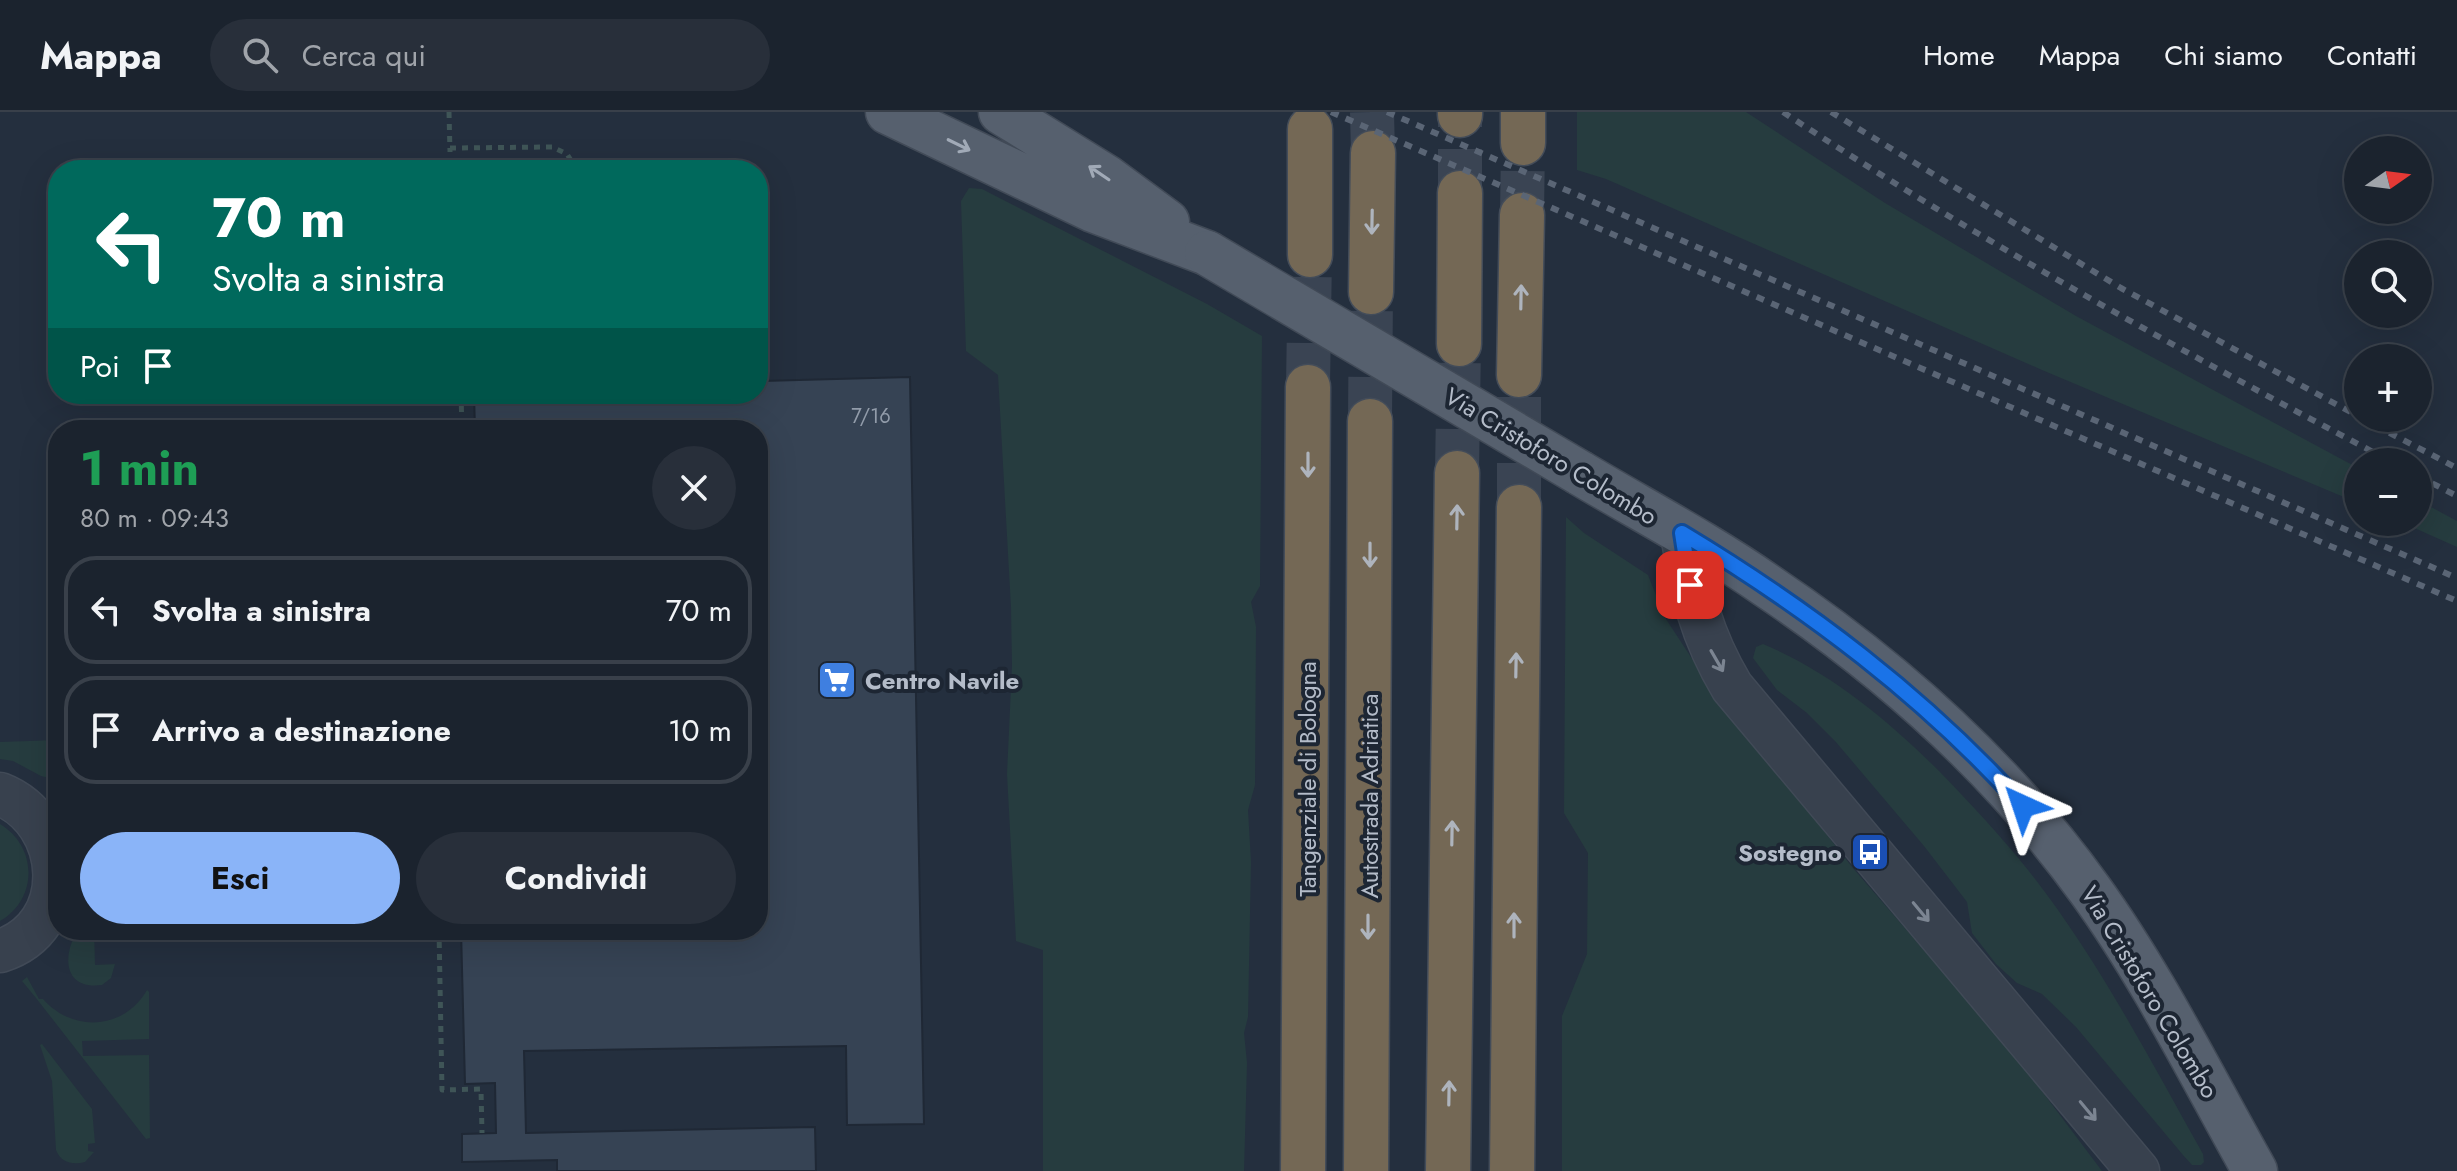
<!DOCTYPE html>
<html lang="it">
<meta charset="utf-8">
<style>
:root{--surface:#1b232e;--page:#282f3a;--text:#f1f3f6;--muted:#a0a4aa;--line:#39404a;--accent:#8ab4f8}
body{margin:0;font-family:Jost,sans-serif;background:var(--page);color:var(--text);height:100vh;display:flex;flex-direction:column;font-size:30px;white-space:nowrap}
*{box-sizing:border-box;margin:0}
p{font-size:26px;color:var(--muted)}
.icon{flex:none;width:44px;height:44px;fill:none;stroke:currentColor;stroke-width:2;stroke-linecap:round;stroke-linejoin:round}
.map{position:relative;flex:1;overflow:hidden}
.drawer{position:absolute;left:48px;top:308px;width:720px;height:520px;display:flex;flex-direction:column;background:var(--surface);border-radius:32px;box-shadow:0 8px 32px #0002,0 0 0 2px var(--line)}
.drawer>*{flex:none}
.top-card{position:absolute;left:48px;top:48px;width:720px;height:244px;border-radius:32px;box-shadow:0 8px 32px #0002,0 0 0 2px var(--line);background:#00695c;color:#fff;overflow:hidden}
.needle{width:52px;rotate:76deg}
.controls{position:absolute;left:2344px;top:24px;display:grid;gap:16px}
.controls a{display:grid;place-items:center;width:88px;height:88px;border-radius:50%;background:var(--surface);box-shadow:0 8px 32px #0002,0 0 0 2px var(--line);font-size:40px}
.pin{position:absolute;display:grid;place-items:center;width:68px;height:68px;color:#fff;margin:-34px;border-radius:16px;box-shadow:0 4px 12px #0006}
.me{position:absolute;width:88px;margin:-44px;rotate:318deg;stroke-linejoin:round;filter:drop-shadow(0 0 6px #0008)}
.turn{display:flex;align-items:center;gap:28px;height:168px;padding:0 32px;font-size:36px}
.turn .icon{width:104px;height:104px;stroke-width:2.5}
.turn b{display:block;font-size:56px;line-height:68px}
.then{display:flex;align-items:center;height:76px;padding:0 32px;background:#0003;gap:16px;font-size:30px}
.round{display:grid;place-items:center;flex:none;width:84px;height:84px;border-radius:42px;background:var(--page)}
.head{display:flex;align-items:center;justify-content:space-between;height:136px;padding:0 32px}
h1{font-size:48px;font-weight:700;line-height:60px;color:#1e9e55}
.action{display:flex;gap:16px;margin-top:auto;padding:16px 32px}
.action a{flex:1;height:92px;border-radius:48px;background:var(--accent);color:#111;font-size:32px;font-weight:700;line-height:92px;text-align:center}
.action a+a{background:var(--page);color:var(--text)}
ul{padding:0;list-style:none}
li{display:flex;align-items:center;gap:24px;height:108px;margin:0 16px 12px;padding:0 16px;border:4px solid var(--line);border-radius:32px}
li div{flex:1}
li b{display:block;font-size:30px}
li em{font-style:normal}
header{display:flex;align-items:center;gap:48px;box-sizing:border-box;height:112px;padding:0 40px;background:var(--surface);border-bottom:2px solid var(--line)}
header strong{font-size:38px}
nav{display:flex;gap:44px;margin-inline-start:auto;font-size:28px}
.search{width:560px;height:72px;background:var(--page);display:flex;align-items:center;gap:20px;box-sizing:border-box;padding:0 28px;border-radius:44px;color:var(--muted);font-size:30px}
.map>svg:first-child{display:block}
.green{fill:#263c3f}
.building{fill:#364354;stroke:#1f2835;stroke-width:2}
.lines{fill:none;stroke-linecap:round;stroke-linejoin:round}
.highway-tunnel{stroke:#3a4453;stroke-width:44;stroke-dasharray:44 22;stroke-linecap:butt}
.minor-casing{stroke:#414a57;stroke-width:45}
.major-casing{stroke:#414a57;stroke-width:47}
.highway-casing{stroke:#434c59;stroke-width:47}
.path{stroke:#3f5557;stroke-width:5;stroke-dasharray:6 6;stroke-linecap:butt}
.minor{stroke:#38414e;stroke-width:42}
.major{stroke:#56606e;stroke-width:44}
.highway{stroke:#746855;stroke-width:44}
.rail{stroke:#5a6575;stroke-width:6;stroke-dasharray:8 8;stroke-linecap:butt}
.major-bridge-casing{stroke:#414a57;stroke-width:47;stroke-linecap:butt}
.major-bridge{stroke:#56606e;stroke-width:44}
.oneway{stroke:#a1aab7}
.oneway2{stroke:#aeb4bd}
.oneway3{stroke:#7c8592}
.route-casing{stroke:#114b97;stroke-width:20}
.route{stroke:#1a73e8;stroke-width:14}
.labels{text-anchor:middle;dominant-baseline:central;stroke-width:8;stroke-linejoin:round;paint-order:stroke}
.number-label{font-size:20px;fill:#929caa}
.street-label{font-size:24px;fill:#b4bcc9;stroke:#1d2633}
.poi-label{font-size:24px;font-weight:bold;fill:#b4bcc9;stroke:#1d2633;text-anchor:start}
</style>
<header>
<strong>Mappa</strong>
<div class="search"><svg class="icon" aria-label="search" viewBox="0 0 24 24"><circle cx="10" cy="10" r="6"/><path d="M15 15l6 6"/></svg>Cerca qui</div>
<nav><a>Home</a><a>Mappa</a><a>Chi siamo</a><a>Contatti</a></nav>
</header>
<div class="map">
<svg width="2457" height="1059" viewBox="0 0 2457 1059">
<rect width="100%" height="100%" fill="#242f3e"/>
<path class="green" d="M1577 0H1746L1885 91 2076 204 2358 356V391L2042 258 1606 67 1577 58Z
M969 76 982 77 1207 192 1262 224 1260 474 1251 490 1256 515 1255 673 1248 698 1251 750 1248 905 1244 921 1247 951 1244 1059H1043V838L1016 829 1007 662 1012 554 1011 495 998 263 966 239 961 89Z
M2418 388 2457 409V435L2401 410H2418Z
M1566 405 1584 421 1648 463 1664 504 1704 565 1852 755 2014 942 2102 1059H1562V904L1587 842 1588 741 1564 701Z
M1763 532C1830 560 1888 608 1939 659 1970 691 2001 724 2028 758 2097 845 2149 946 2203 1042L2204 1050 2201 1053H2192L2183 1043 2076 915 2042 882 2017 871 1996 852 1972 821 1967 790 1924 734 1835 629 1807 601 1777 578 1753 546 1756 535Z
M58 628V668L41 664 13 649 0 647V630Z
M0 712C38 735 38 787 0 809Z
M78 818H94L95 853 115 852 111 866 102 873C63 878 62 843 78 818Z
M27 865 39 887H43C73 921 124 918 147 878L149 880V927L82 929 83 944 149 943 150 1026 146 1027 36 886 22 869Z
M42 932 92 997 95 1031 88 1032V1039L94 1040 85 1050C73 1053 61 1051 56 1038L52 969 40 933Z"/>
<path class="building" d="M910 265 924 1012 847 1013 846 934 524 939 526 1021 815 1015 816 1059H557V1048L462 1050V1022L496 1021 495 971 465 972 461 818H758V318H475L474 282H758V269Z"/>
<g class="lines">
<path class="highway-tunnel" d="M1372 0 1373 41
M1460 81V3
M1522 103 1523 31
M1308 275 1310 143
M1370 309 1371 180
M1457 361 1459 232
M1519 395V263"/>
<defs>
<path id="minor" d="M1682 421C1691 481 1701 523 1732 575L2138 1059
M0 682C69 709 76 815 0 839"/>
<path id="major" d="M888 0 1093 98 1207 141
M1001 0 1106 65 1167 110
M1580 361C1642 398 1707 432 1766 473 1890 556 2002 656 2090 778 2153 865 2202 965 2255 1059"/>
<path id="highway" d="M1460 3V0
M1523 31V0
M1310 143V17
M1371 180 1373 41
M1459 232 1460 81
M1519 263 1522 103
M1303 1059 1308 275
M1366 1059 1370 309
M1448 1059 1457 361
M1512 1059 1519 395"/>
</defs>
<use href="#minor" class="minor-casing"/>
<use href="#major" class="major-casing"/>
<use href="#highway" class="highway-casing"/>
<path class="path" d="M449 0 450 40
M450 36 552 35 567 42 577 58
M461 282 462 318
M439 818 442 978 481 977 482 1021"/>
<use href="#minor" class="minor"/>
<use href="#major" class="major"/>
<use href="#highway" class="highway"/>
<path class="rail" d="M1331 0 2457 489
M1387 0 2457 466
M1783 0C1979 129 2185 241 2392 350
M1831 0 2121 176 2358 304
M2361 306 2457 356
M2418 364 2457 384"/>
<defs>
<path id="major-bridge" d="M1207 141 1580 361"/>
</defs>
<use href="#major-bridge" class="major-bridge-casing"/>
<use href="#major-bridge" class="major-bridge"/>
</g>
<defs><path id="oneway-shaft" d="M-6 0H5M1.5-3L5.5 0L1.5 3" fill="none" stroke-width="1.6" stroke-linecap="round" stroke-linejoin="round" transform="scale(2)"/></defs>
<g class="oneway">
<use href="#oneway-shaft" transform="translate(959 33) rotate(26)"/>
<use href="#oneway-shaft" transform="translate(1099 61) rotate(-146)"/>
</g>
<g class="oneway2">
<use href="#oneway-shaft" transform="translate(1372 110) rotate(91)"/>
<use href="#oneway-shaft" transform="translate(1521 185) rotate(-89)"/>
<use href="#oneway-shaft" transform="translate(1308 353) rotate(90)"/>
<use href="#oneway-shaft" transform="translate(1457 405) rotate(-89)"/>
<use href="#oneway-shaft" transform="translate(1370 443) rotate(90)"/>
<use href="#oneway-shaft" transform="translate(1516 553) rotate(-89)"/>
<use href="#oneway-shaft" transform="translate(1452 721) rotate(-89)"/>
<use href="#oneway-shaft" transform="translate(1514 813) rotate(-90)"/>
<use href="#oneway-shaft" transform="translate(1368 815) rotate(90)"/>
<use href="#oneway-shaft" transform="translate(1449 981) rotate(-89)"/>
</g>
<g class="oneway3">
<use href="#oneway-shaft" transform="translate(1717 549) rotate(60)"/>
<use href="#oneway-shaft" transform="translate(1921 800) rotate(50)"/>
<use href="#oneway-shaft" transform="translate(2088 999) rotate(50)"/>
</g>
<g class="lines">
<defs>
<path id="route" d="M1690 473 1682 421C1808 497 1924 584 2023 694"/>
</defs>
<use href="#route" class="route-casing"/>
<use href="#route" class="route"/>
</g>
<defs>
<symbol id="supermarket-square" viewBox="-11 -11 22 22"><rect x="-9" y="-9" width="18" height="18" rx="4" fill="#3f7fe0" stroke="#1d2633"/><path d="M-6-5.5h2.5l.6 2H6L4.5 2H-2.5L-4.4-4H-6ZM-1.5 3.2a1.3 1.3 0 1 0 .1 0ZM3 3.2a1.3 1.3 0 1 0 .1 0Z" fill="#fff"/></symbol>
<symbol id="bus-square" viewBox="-11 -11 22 22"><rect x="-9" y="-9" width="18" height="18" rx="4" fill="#1a4fb4" stroke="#1d2633"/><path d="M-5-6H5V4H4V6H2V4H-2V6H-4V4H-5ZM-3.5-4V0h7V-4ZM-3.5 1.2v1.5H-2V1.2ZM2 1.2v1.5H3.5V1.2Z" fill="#fff"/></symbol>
</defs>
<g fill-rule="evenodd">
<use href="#supermarket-square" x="815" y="546" width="44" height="44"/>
<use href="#bus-square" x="1848" y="718" width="44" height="44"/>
</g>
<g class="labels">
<g class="number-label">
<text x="871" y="304">7/16</text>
</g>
<g class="street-label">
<text transform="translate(1551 344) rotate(31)">Via Cristoforo Colombo</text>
<text transform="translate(1307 667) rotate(-90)">Tangenziale di Bologna</text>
<text transform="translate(1369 684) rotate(-90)">Autostrada Adriatica</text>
<text transform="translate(2150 880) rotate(59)">Via Cristoforo Colombo</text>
</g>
<g class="poi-label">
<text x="865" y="568">Centro Navile</text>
<text x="1842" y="740" text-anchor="end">Sostegno</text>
</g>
</g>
</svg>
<div class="controls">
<a><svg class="needle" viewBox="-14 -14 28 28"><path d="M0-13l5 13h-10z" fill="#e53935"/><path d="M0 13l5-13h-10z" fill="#a0a4aa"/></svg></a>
<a><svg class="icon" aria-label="search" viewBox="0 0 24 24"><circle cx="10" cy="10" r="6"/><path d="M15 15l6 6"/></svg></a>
<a>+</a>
<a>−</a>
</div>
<div class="pin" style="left:1690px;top:473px;background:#d93025"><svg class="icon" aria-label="arrive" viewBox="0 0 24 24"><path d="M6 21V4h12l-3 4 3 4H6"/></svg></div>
<svg class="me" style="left:2023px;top:694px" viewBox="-20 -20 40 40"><path d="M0-17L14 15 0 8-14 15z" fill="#1a73e8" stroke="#fff" stroke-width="4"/></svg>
<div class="top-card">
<div class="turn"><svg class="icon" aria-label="left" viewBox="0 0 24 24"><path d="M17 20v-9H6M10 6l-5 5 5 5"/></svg><div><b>70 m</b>Svolta a sinistra</div></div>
<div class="then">Poi<svg class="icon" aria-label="arrive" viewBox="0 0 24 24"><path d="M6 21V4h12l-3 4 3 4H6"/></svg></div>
</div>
<section class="drawer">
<div class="head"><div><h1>1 min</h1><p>80 m · 09:43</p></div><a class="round"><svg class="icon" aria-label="close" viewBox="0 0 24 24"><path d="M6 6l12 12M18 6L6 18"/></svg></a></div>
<ul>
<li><svg class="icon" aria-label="left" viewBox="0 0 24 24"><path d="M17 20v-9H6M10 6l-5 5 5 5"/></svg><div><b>Svolta a sinistra</b></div><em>70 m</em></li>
<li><svg class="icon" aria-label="arrive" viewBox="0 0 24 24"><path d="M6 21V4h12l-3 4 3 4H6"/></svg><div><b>Arrivo a destinazione</b></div><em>10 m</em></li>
</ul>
<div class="action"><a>Esci</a><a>Condividi</a></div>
</section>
</div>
